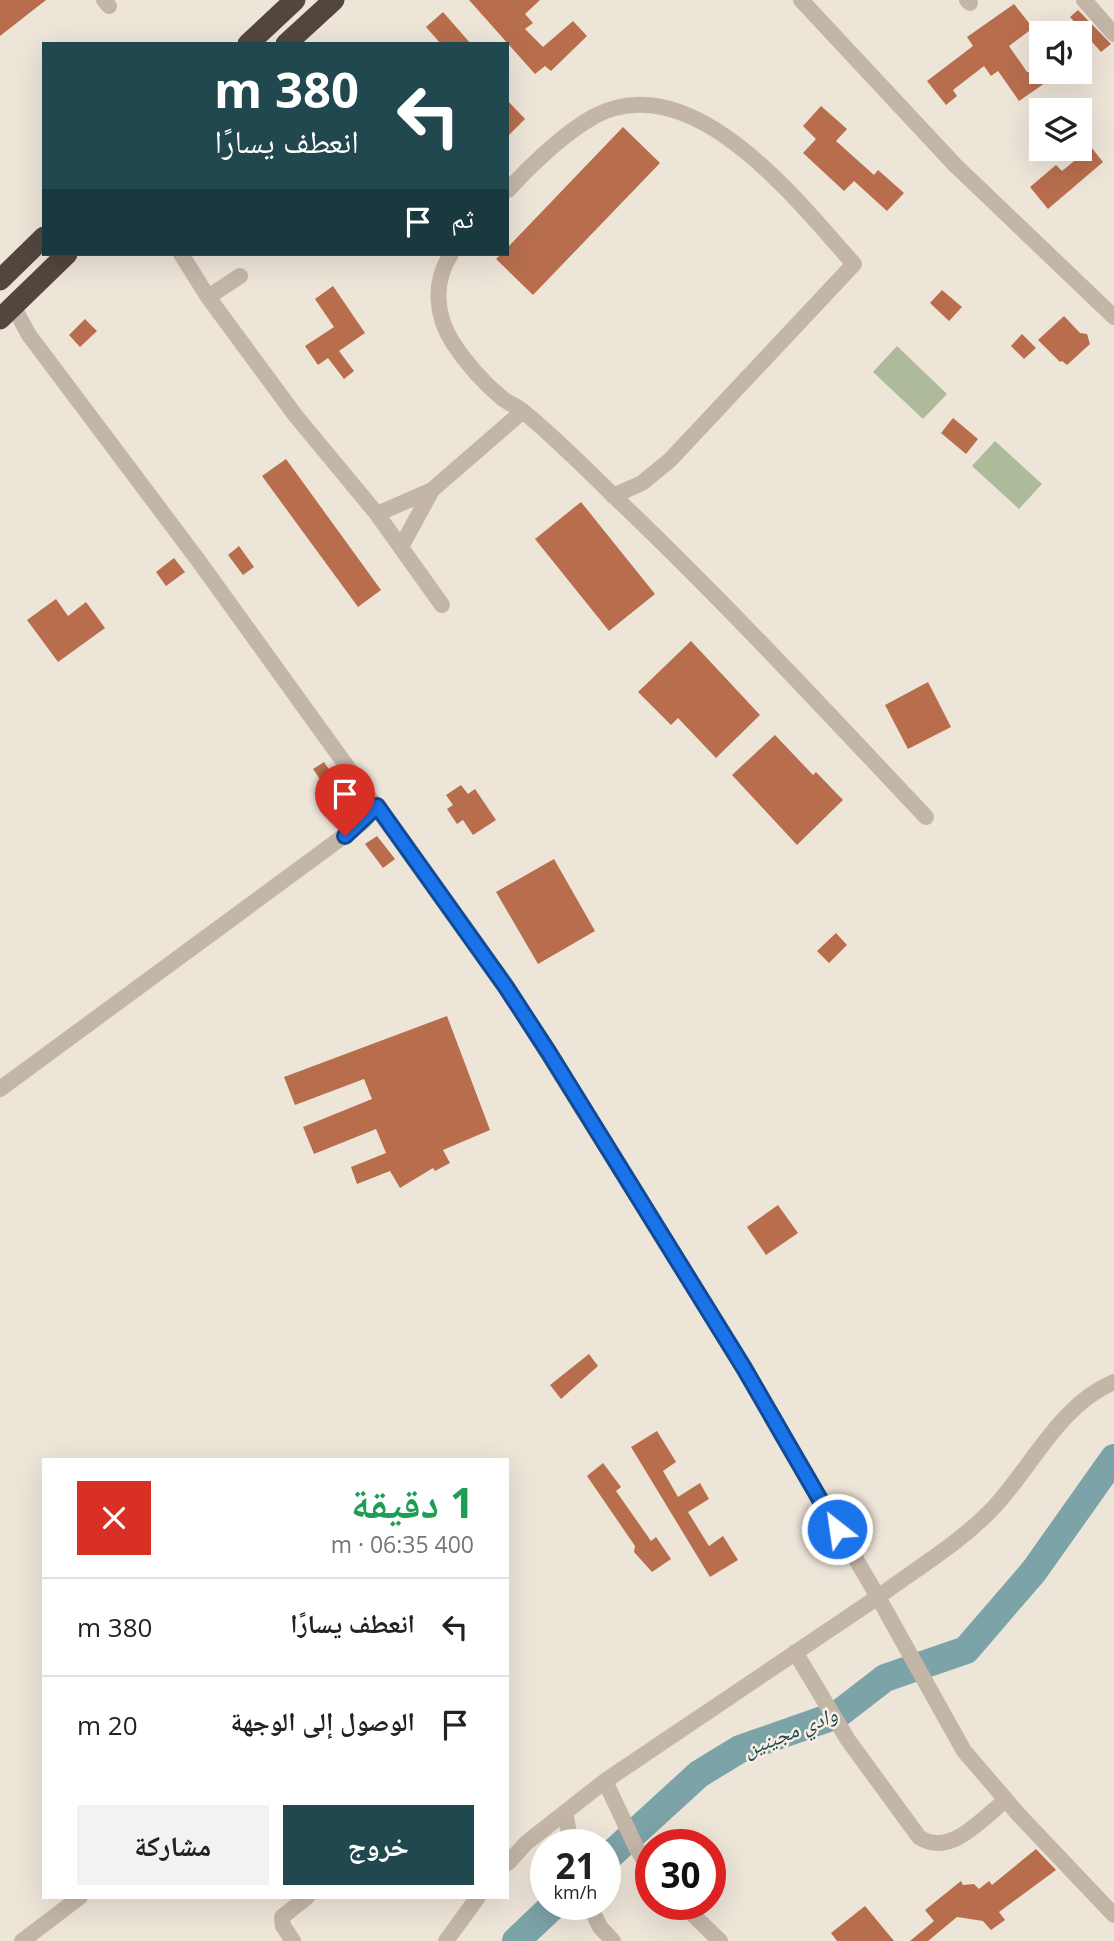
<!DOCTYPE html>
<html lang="ar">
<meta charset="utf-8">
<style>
:root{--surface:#fff;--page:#f2f2f2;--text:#222;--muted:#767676;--line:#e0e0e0;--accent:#21484e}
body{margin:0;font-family:"Open Sans","Noto Naskh Arabic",sans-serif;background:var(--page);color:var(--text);direction:rtl;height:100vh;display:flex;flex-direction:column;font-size:26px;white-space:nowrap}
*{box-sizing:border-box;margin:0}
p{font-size:23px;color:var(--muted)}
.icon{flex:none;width:38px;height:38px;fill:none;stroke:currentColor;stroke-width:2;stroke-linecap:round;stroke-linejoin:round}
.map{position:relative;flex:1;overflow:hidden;direction:ltr}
.details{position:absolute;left:42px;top:1458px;width:467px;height:441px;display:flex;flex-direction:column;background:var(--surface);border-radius:0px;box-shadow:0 7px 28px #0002;direction:rtl}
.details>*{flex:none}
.hud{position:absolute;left:42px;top:42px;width:467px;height:214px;border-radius:0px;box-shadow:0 7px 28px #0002;direction:rtl;background:#21484e;color:#fff;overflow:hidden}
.tools{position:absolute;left:1029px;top:21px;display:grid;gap:14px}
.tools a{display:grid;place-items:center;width:63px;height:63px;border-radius:0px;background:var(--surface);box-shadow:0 7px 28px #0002;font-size:35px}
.speed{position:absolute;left:530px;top:1829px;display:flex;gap:14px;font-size:35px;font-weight:700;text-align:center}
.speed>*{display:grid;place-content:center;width:91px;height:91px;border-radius:50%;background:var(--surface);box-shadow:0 7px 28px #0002;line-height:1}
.speed small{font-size:18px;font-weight:400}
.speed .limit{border:10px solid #d22;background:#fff;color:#111}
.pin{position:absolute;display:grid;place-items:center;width:60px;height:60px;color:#fff;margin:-72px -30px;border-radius:50% 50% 50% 0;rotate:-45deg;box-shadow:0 0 7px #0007}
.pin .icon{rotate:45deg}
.me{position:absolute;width:77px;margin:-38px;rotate:330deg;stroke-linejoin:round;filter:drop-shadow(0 0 5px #0008)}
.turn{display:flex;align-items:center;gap:24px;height:147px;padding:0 35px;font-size:32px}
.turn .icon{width:91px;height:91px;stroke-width:2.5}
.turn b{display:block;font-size:49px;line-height:60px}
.then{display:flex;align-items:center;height:66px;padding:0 35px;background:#0003;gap:14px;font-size:26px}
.round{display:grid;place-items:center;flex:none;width:74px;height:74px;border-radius:0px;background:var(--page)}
.headline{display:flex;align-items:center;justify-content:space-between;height:119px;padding:0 35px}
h1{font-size:42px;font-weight:700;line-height:52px;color:#1e9e55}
.primary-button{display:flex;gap:14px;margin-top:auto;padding:14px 35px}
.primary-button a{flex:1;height:80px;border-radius:0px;background:var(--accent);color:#fff;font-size:28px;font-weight:700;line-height:80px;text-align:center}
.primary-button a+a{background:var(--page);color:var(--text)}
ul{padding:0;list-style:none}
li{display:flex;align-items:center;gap:21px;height:98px;padding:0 35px;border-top:2px solid var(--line)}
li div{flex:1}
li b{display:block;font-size:26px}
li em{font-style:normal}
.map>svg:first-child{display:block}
.green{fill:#aebb9b}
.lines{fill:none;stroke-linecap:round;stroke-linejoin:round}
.river{stroke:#7ca3a7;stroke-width:28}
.building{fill:#b86e4d}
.minor{stroke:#c4b6a7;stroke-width:16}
.highway{stroke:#52463e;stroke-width:21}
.route-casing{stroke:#114b97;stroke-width:18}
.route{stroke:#1a73e8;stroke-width:12}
.labels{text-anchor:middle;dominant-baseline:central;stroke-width:5;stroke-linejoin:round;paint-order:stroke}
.water-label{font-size:21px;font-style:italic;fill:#21484e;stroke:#f6efe5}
</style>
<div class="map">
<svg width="1114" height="1941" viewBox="0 0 1114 1941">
<rect width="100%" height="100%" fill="#eee5d9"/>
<path class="green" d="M897 346 947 394 923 419 873 372Z
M995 441 1042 484 1019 509 972 466Z"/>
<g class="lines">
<path class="river" d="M606 1859 699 1774 740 1749 837 1715 885 1678 966 1650 1034 1571 1114 1458
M516 1941 555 1904"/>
</g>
<path class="building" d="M0 0H46L0 36Z
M469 0H540L525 14 533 23 525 29 543 47 573 21 587 36 551 71 545 66 535 74Z
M1014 4 1033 28 1009 46 1027 72H1061L1019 101 998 71 991 76 984 66 953 90 957 96 946 105 927 81 973 46 967 37Z
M1078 10 1111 44 1101 52 1070 17Z
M443 12 471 44H441L426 27Z
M508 101 525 119 508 136Z
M821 106 847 129 836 141 874 175 878 170 904 193 887 211 854 181 844 191 803 153 816 139 803 126Z
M623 127 660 163 533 295 496 259 501 254H508V247Z
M1091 147 1103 162 1048 209 1030 187 1056 165 1062 171Z
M333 286 365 333 339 351 354 371 344 379 328 358 318 365 305 346 334 327 315 299Z
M942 290 962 307 949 321 930 303Z
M1064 316 1080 333 1087 334 1090 344 1067 365 1062 361 1060 362 1038 340Z
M85 319 97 331 80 347 69 335Z
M1022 334 1036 348 1024 359 1011 346Z
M953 418 978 439 966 454 941 433Z
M286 459 381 590 358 607 262 476Z
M581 502 655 594 609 631 535 539Z
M239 546 254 567 243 575 228 555Z
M174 558 185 572 166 586 156 572Z
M56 599 68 616 86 602 105 628 58 662 27 620Z
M691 641 760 715 716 758 678 718 671 725 638 692Z
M928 682 951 727 908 749 885 705Z
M775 735 813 775 816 772 843 800 797 845 732 775Z
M324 762 350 800 339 807 313 769Z
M461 785 468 794 475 789 496 820 473 835 463 820 457 824 447 809 453 805 446 795Z
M377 836 395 859 383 868 365 844Z
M554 859 595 931 538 964 496 892Z
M836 933 847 945 829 963 817 951Z
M447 1016 490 1130 443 1150 450 1163 435 1171 433 1168 400 1188 390 1171 357 1184 351 1167 386 1153 376 1129 314 1154 303 1127 372 1099 364 1079 295 1105 284 1077Z
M778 1205 798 1233 766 1255 747 1227Z
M589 1354 598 1366 561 1399 550 1385Z
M657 1431 676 1462 663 1471 678 1497 700 1483 709 1499 688 1512 709 1546 723 1536 738 1560 710 1577 631 1447Z
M603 1463 621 1487 616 1491 651 1541 656 1537 671 1559 652 1572 634 1552 635 1546 587 1476Z
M1036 1849 1056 1870 999 1912 1005 1920 991 1930 983 1921 957 1917 928 1941H910L934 1921 925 1910 961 1881 963 1885 974 1884 979 1889 989 1881 992 1885Z
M865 1906 894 1941H837L831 1933Z"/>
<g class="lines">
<path class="minor" d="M104 0 109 6
M801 0 955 165 1114 317
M967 0 970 3
M1084 0 1114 34
M508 190C532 164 562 135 593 117 692 63 797 201 854 264L670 460 642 483 613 496
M181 254 208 297 295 415 377 514 442 605
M451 254C433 282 435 315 453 343 466 363 485 384 503 399 510 404 519 407 525 413 558 440 588 471 618 500 725 602 825 710 926 817
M208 297 240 276
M13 306 29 335 198 560 506 987 744 1368 878 1597 605 1781 526 1843 508 1863
M377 514 432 490 523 411
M401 547 432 490
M0 1089 363 822 377 806
M1114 1382C1061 1404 1033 1464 996 1505 963 1541 917 1568 878 1597L964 1751 1019 1815 1114 1915
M795 1652 848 1740 919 1837C950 1858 981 1819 1006 1800
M605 1781 637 1849 651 1870
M565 1812 571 1844
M589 1904 600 1927 613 1941
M682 1904 720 1941
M22 1941 80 1897
M293 1941 283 1926 282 1917 307 1897
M446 1941 478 1897"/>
<path class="highway" d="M248 44 295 0
M286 44 334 0
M0 280 44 237
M0 319 67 254"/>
</g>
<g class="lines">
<defs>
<path id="route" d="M345 836 377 806 506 987 549 1053 744 1368 837 1529"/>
</defs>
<use href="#route" class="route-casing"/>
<use href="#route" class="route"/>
</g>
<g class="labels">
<g class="water-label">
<text transform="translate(790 1731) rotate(-22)">وادي مجينين</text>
</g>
</g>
</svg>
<div class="tools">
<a><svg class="icon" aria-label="sound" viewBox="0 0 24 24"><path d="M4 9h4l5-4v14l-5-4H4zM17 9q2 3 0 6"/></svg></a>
<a><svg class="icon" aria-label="layers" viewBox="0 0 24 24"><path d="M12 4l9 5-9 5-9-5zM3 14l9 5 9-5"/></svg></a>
</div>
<div class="speed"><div>21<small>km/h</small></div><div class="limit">30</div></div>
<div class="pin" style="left:345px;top:836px;background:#d93025"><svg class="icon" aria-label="arrive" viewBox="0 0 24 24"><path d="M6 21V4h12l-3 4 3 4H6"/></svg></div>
<svg class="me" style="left:837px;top:1529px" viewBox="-20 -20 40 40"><circle r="17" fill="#1a73e8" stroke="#fff" stroke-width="3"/><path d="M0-11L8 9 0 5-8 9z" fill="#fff"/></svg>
<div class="hud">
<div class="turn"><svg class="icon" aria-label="left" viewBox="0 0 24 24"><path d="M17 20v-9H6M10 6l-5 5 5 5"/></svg><div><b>380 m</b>انعطف يسارًا</div></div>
<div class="then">ثم<svg class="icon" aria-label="arrive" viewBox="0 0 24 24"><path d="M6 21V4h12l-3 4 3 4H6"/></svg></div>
</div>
<section class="details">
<div class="headline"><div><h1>1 دقيقة</h1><p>400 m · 06:35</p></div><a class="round" style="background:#d93025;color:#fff"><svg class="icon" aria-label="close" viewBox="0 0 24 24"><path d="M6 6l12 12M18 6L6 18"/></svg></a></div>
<ul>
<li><svg class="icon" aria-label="left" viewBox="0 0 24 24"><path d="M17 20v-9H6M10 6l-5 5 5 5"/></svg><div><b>انعطف يسارًا</b></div><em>380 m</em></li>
<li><svg class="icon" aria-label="arrive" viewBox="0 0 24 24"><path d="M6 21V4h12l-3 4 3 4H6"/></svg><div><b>الوصول إلى الوجهة</b></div><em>20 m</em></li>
</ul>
<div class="primary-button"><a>خروج</a><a>مشاركة</a></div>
</section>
</div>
